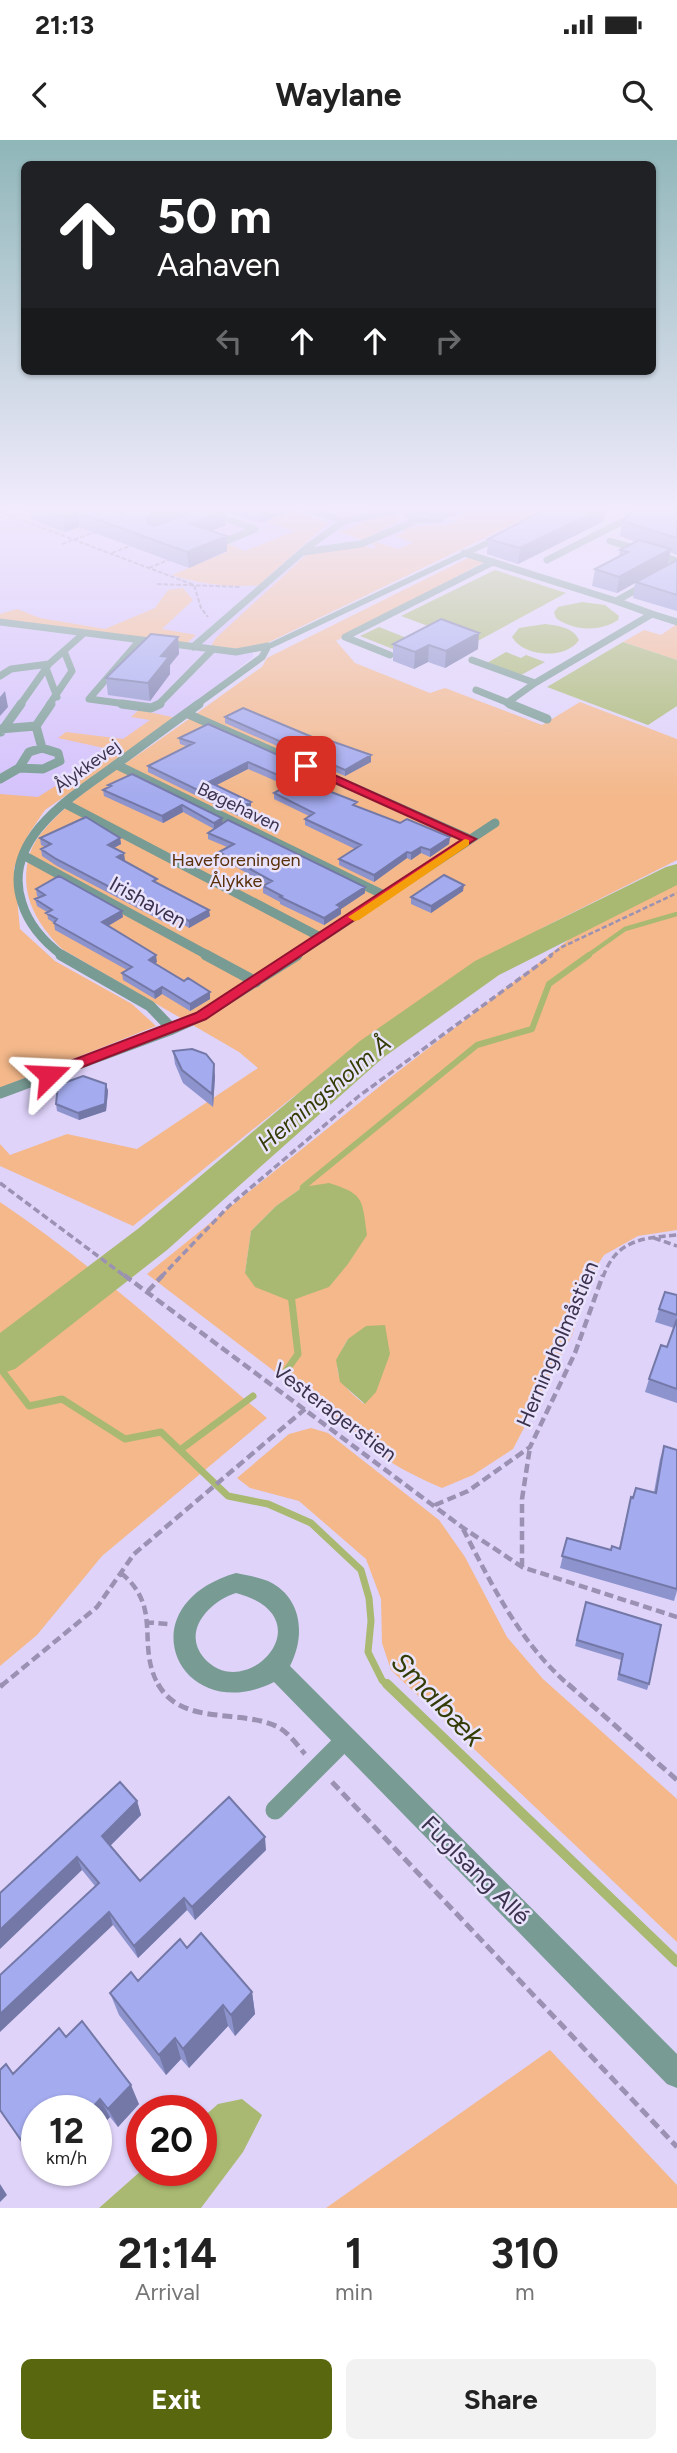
<!DOCTYPE html>
<meta charset="utf-8">
<style>
:root{--surface:#fff;--page:#f2f2f2;--text:#222;--muted:#767676;--accent:#59680f}
body{margin:0;font-family:Figtree,sans-serif;background:var(--page);color:var(--text);height:100vh;display:flex;flex-direction:column;font-size:26px;white-space:nowrap}
*{box-sizing:border-box;margin:0}
p{font-size:23px;color:var(--muted)}
.icon{flex:none;width:38px;height:38px;fill:none;stroke:currentColor;stroke-width:2;stroke-linecap:round;stroke-linejoin:round}
.map{position:relative;height:2068px;overflow:hidden}
.details{display:flex;flex-direction:column;background:var(--surface);flex:1}
.details>*{flex:none}
.hud{position:absolute;left:21px;top:21px;width:635px;height:214px;border-radius:10px;box-shadow:0 2px 5px #0004;background:#202124;color:#fff;overflow:hidden}
.speed{position:absolute;left:21px;top:1955px;display:flex;gap:14px;font-size:35px;font-weight:700;text-align:center}
.speed>*{display:grid;place-content:center;width:91px;height:91px;border-radius:50%;background:var(--surface);box-shadow:0 2px 5px #0004;line-height:1}
.speed small{font-size:18px;font-weight:400}
.speed .limit{border:10px solid #d22;background:#fff;color:#111}
.pin{position:absolute;display:grid;place-items:center;width:60px;height:60px;color:#fff;margin:-30px;border-radius:14px;box-shadow:0 4px 10px #0006}
.me{position:absolute;width:77px;margin:-38px;rotate:69deg;stroke-linejoin:round;filter:drop-shadow(0 0 5px #0008)}
.turn{display:flex;align-items:center;gap:24px;height:147px;padding:0 21px;font-size:32px}
.turn .icon{width:91px;height:91px;stroke-width:2.5}
.turn b{display:block;font-size:49px;line-height:60px}
.lanes{display:flex;align-items:center;height:66px;padding:0 21px;background:#0003;justify-content:center;gap:35px;direction:ltr}
.lanes .off{opacity:.35}
.eta{display:flex;justify-content:space-evenly;align-items:center;height:119px;text-align:center}
.eta b{font-size:42px;font-weight:700;line-height:49px}
.action{display:flex;gap:14px;margin-top:auto;padding:14px 21px}
.action a{flex:1;height:80px;border-radius:10px;background:var(--accent);color:#fff;font-size:28px;font-weight:700;line-height:80px;text-align:center}
.action a+a{background:var(--page);color:var(--text)}
.status{display:flex;justify-content:space-between;align-items:center;height:49px;padding:0 35px;background:var(--surface);direction:ltr}
.status svg{height:19px;fill:currentColor}
header{display:flex;justify-content:space-between;align-items:center;height:91px;padding:0 21px;background:var(--surface);font-size:32px;font-weight:700}
.map>svg:first-child{display:block}
.built{fill:#d4c2fb}
.green{fill:#f4b88a;fill-rule:evenodd}
.water{fill:#a9b971}
.lines{fill:none;stroke-linecap:round;stroke-linejoin:round}
.stream-far3{stroke:#a9b971;stroke-width:4.5}
.stream-far2{stroke:#a9b971;stroke-width:6}
.stream-far1{stroke:#a9b971;stroke-width:7}
.stream{stroke:#a9b971;stroke-width:10}
.river{fill:#a9b971;fill-rule:evenodd}
.path-far4{stroke:#9b91b2;stroke-width:2;stroke-dasharray:4.5 2;stroke-linecap:butt}
.path-far3{stroke:#9b91b2;stroke-width:2.5;stroke-dasharray:5 2.5;stroke-linecap:butt}
.path-far2{stroke:#9b91b2;stroke-width:3.5;stroke-dasharray:7 3.5;stroke-linecap:butt}
.path-far1{stroke:#9b91b2;stroke-width:4.5;stroke-dasharray:9 4.5;stroke-linecap:butt}
.path{stroke:#9b91b2;stroke-width:5;stroke-dasharray:10 5;stroke-linecap:butt}
.service-far3{stroke:#789b93;stroke-width:7}
.service-far2{stroke:#789b93;stroke-width:9}
.service-far1{stroke:#789b93;stroke-width:11}
.service{stroke:#789b93;stroke-width:19}
.minor{fill:#789b93;fill-rule:evenodd}
.wall{fill:#8d93cd}
.shaded-wall{fill:#7378a7}
.building{fill:#a4abee;stroke:#7378a7;stroke-width:2}
.route{fill:#e11d48;stroke:#92132f;stroke-width:2}
.slow{fill:#f59e0b}
.labels{text-anchor:middle;dominant-baseline:central;stroke-width:5;stroke-linejoin:round;paint-order:stroke}
.far-street-label{font-size:18px;fill:#3b324c;stroke:#eae3fd}
.far-park-label{font-size:18px;fill:#59310b;stroke:#eae3fd}
.street-label{font-size:21px;fill:#3b324c;stroke:#eae3fd}
.water-label{font-size:23px;font-style:italic;fill:#343d05;stroke:#eae3fd}
.near-street-label{font-size:24px;fill:#3b324c;stroke:#eae3fd}
.near-water-label{font-size:28px;font-style:italic;fill:#343d05;stroke:#eae3fd}
</style>
<div class="status"><b>21:13</b><svg viewBox="0 0 49 12"><path d="M0 12V9h3v3zM5 12V6h3v6zM10 12V3h3v9zM15 12V0h3v12zM26 1h20v11H26zM47 4h2v5h-2z"/></svg></div>
<header><svg class="icon" aria-label="back" viewBox="0 0 24 24"><path d="M15 5l-7 7 7 7"/></svg>Waylane<svg class="icon" aria-label="search" viewBox="0 0 24 24"><circle cx="10" cy="10" r="6"/><path d="M15 15l6 6"/></svg></header>
<div class="map">
<svg width="677" height="2068" viewBox="0 0 677 2068">
<rect width="100%" height="100%" fill="#dfd3fa"/>
<path class="built" d="M0 368H542L254 504 253 517 177 578 45 670 0 666Z"/>
<path class="green" d="M476 368H547L259 507 236 510 211 506 216 498 307 414 365 406 373 409 377 406 371 404 375 402 398 409 413 403 396 396 406 392 403 390C422 381 447 391 459 379L454 377Z
M292 371 328 383 259 445C231 448 199 444 172 435L227 412 219 408 228 404 245 411 295 391 266 382Z
M395 373 402 379 363 400 340 392 366 381Z
M470 417 484 422 336 501 355 523 430 553 445 548 542 585 580 562 677 599V720L542 788 439 856 293 957 133 1086 0 1026V1004L10 1015 67 994 137 1009 258 928 239 912 62 809C35 782 18 752 30 713 44 672 127 624 162 598 197 574 228 550 262 527L267 518Z
M183 448 193 460 162 489 196 495 187 503 0 479V474L17 469 40 478 105 489 155 468 168 450Z
M677 484V520L623 502 644 490 661 495Z
M139 570 177 578 45 670 28 695 14 728 20 789 55 821 132 864 156 886 0 948V654L38 657 113 610 58 598 66 592 123 599 150 580 131 577Z
M677 743V1090L638 1096 604 1115 592 1134 572 1195 513 1309 473 1335 442 1348C402 1331 368 1311 338 1280L147 1134 395 934 589 784ZM303 1047 245 1133 251 1091 276 1066ZM348 1199 364 1264C338 1242 328 1231 348 1199Z
M0 1062C95 1126 180 1205 267 1278L102 1416 37 1495 0 1526Z
M311 1288 328 1293 439 1380 465 1417 507 1497 543 1539 677 1659V1802L391 1530 382 1503 381 1459 366 1419 299 1361 250 1348 237 1338 289 1294Z
M550 1910 677 2045V2068H326Z"/>
<path class="water" d="M495 430 566 453 474 503 401 476Z
M582 462 605 465 619 476 618 480C600 492 573 491 556 478L554 472 558 467Z
M545 484C559 486 573 487 579 500 566 520 523 517 512 497L519 488Z
M379 487 417 502 398 511 360 496Z
M623 502 677 520V566L648 585 547 547Z
M506 512 521 518 526 515 545 522 521 535 487 523Z
M329 1043C365 1054 362 1060 367 1095L348 1124 329 1147 290 1161 255 1147 245 1133 251 1091 276 1066 303 1047Z
M385 1185 390 1214 376 1252 365 1264 340 1242 336 1220 348 1199 366 1186Z
M242 1959 262 1975 243 2012 201 2068H99L142 2030H201V1979L218 1964Z"/>
<g class="lines">
<path class="stream-far3" d="M587 816 625 789 677 774"/>
<path class="stream-far2" d="M302 1053 303 1047 477 905 532 889 549 844 589 815"/>
<path class="stream-far1" d="M0 1228 29 1266 62 1259 125 1299 161 1292 228 1356 268 1364 311 1383 361 1430 369 1458 371 1481 368 1512 382 1540 388 1546
M286 1231 298 1214 291 1154
M180 1310 253 1256"/>
<path class="stream" d="M387 1544 677 1822"/>
<path class="river" d="M677 724V745L499 835 384 917 167 1110 15 1229 0 1234V1193L139 1088 360 901 475 821 666 727Z"/>
<path class="path-far4" d="M0 372 194 445 201 468 208 477
M62 404 98 391
M112 413 135 404
M149 428 173 418
M157 444 241 447"/>
<path class="path-far3" d="M549 816 562 807 677 753"/>
<path class="path-far2" d="M0 1043 126 1137
M654 1098 677 1106
M161 1137 229 1066 359 956 552 815
M603 1137C616 1100 642 1098 677 1095"/>
<path class="path-far1" d="M124 1135 462 1387 522 1427 677 1477
M148 1151 163 1135
M435 1365 468 1351 530 1307 575 1213 603 1135
M463 1389C493 1447 520 1503 570 1546
M522 1427V1359L530 1307
M121 1433C164 1468 135 1505 159 1546
M145 1482 168 1484
M1 1546 97 1467 134 1414 305 1269"/>
<path class="path" d="M158 1544C182 1587 240 1568 278 1587 289 1593 297 1605 305 1614
M568 1544 677 1640
M0 1547 3 1544
M332 1642 677 2007"/>
<path class="service-far3" d="M198 368 255 389 224 402
M304 368 344 381
M409 369 443 375 440 380H419L407 374Z
M443 375 469 368
M610 401 677 421
M303 412 361 404 415 381
M464 413 616 461 677 427
M547 420 649 368
M616 461 652 474
M0 482 236 512 268 506
M193 507 309 406 344 381 409 368
M390 515 345 497 493 422
M472 520 535 543 652 474 677 482
M46 528 57 557
M0 536 11 529 49 524 83 494
M476 550 514 565
M507 563 535 543
M20 565 49 524
M49 565 72 531 64 511
M134 565 89 559 140 500
M158 565 213 509
M196 565 262 517 268 506"/>
<path class="service-far2" d="M122 564 151 568 160 564
M510 564 547 579
M188 574 470 699
M36 586 51 564
M0 589 36 586 42 608
M1 592 21 564
M42 608 58 613 60 621 43 629 19 628 29 612Z
M117 625 386 756
M0 639 19 628
M64 663 322 798
M23 715 209 816
M63 816C44 802 29 786 22 763 0 699 74 655 117 624 144 604 171 584 199 564
M294 816 495 683"/>
<path class="service-far1" d="M206 815 256 842
M172 889 201 876 297 815
M0 953 172 889 150 866 61 815"/>
<path class="service" d="M275 1670 346 1599"/>
<path class="minor" d="M510 389 515 392 513 394 272 508 263 506Z
M236 1433C246 1435 258 1437 268 1441 302 1457 306 1495 290 1526L677 1914V1948L667 1944 274 1542C180 1589 123 1466 236 1433ZM236 1453C328 1477 246 1566 204 1518 181 1491 210 1461 236 1453Z"/>
</g>
<path class="wall" d="M30 368H195V371L225 370 226 385 211 391 227 411 189 428 79 387 65 392 31 379Z
M229 368H298L260 383 229 373Z
M677 368V415L670 412 668 424 677 420V471L633 458 635 443 617 453 592 446 595 429 619 416 620 410 636 402 620 396 622 381Z
M604 381 518 424 487 414 488 399Z
M441 479 478 509 445 528 428 522 414 529 393 521V504Z
M178 497 179 514 170 525V534L150 561 108 555 106 538Z
M225 577 317 599 371 622 345 636 225 583Z
M179 598 330 644 322 648 357 666 400 683 450 697 449 704 430 717 421 713 411 720 407 718 374 742 339 725V719L355 709 305 685V679L309 676 274 659V653L287 646 248 629 216 645 251 662V668L238 676 148 632V626L186 606 180 604Z
M132 634 223 683 365 747V753L341 769V774L324 785 280 764V762L263 753V746L266 744 220 718 219 712 227 707 208 699V693L214 689 183 672 163 683 104 656 103 650 108 648V645Z
M40 698H120L121 704 114 708 125 720 124 721 210 776 189 788 172 777 164 782 57 726 42 716 41 709 45 707 41 705Z
M36 749 123 777 108 786 157 822 155 823 210 859 190 871 162 854 155 859 123 840 122 833 127 830 55 790 54 783 48 779 47 772 37 766 35 759 39 757 37 756Z
M463 751 431 773 411 764V757Z
M173 911 215 936 213 967 183 943 175 924Z
M106 944 108 951 106 971 79 980 57 971 56 964Z
M677 1155V1263L645 1252 649 1239 667 1207 674 1188 655 1182 659 1169Z
M664 1306 677 1310V1451L674 1461 560 1428 567 1398 611 1410 619 1408 631 1357 654 1352 660 1319Z
M586 1462 649 1544 647 1550 617 1540 621 1520 575 1506Z
M137 1661 141 1675 110 1706 140 1741 266 1710 195 1780 187 1770 138 1818 113 1785 95 1746 82 1730 0 1753Z
M187 1808 252 1852 255 1874 235 1896 228 1886 189 1928 181 1919 166 1935 119 1875 110 1853 138 1841Z
M66 1897 139 1964 118 1987 110 1977 96 1992V1970L13 1934Z"/>
<path class="shaded-wall" d="M113 368H139L114 385Z
M168 368H194L195 373 148 393 147 379 150 374Z
M260 368H298L260 383Z
M602 368H606L604 381 518 424 520 408Z
M225 370 226 385 191 399 190 384Z
M77 372 79 387 65 392 63 377Z
M227 396V411L189 428 187 412Z
M671 409 668 425 617 453 619 437Z
M479 493 478 509 445 528 446 511Z
M178 497 179 514 170 525V534L150 561 148 543 161 516Z
M429 505 428 522 414 529 415 512Z
M5 551 8 567 0 576V557Z
M371 615V622L345 636V630Z
M248 622V629L209 649V642Z
M330 638V644L316 652V646Z
M251 662V668L238 676 237 669Z
M182 665 183 672 163 683 162 676Z
M222 678 223 684 214 689V683Z
M450 697 449 704 430 717V710Z
M120 698 121 704 108 711V705Z
M421 707V713L411 720V713Z
M407 712V718L374 742V735Z
M124 713 125 720 118 724 117 717Z
M464 745 463 751 431 773V766Z
M365 747V753L341 769V774L324 785V778L337 765Z
M172 770V777L164 782 163 775Z
M209 770 210 776 189 788V781Z
M122 771 123 777 103 789 102 782Z
M156 815 157 822 150 826 149 820Z
M162 847V854L155 859 154 852Z
M210 852V859L190 871V864Z
M214 924 215 936 213 967 212 954Z
M106 944 108 951 106 971 79 980 78 973Z
M137 1661 141 1675 106 1710 102 1696Z
M265 1697 266 1710 195 1780 192 1767Z
M77 1717 82 1730 0 1809V1790Z
M184 1758 187 1770 138 1818 134 1806Z
M109 1772 113 1785 0 1892V1874Z
M252 1852 255 1874 235 1896 231 1875Z
M223 1865 228 1886 189 1928 183 1909Z
M175 1898 181 1919 166 1935 159 1915Z
M131 1945 139 1964 118 1987 108 1969Z
M100 1959 110 1977 96 1992V1970H90Z
M37 2007V2021L30 2013Z
M0 2044 7 2055 0 2062Z"/>
<path class="building" d="M39 368H113L112 370 120 373 133 368H168L150 374 147 379 148 384 154 386 203 368H220L225 370 190 384 227 396 187 412 77 372 63 377Z
M582 368H602L520 408 488 399 542 371Z
M636 368H677V398L622 381Z
M639 400 671 409 619 437 595 429 628 412 620 410Z
M677 420V455L636 442Z
M441 479 479 493 446 511 429 505 415 512 393 504Z
M151 494 178 497 161 516 169 517 148 543 106 538Z
M243 568 317 599 320 597 371 615 345 630 225 577Z
M208 584 330 638 316 646 357 662 353 665 400 683 407 679 450 697 430 710 421 707 411 713 407 712 374 735 339 719 361 705 305 679 314 673 274 653 294 642 248 622 209 642 251 662 237 669 148 626 194 603 179 598Z
M132 634 222 678 214 683 182 665 162 676 103 650 111 646 108 645Z
M86 677 120 698 108 705 124 713 117 717 157 739 153 741 209 770 189 781 172 770 163 775 56 719 41 709 51 704 40 698Z
M228 680 365 747 337 765 341 767 324 778 280 757 282 756 263 746 272 741 219 712 234 704 208 693Z
M444 735 464 745 431 766 411 757Z
M59 736 122 771 102 782 156 815 149 820 184 841 188 838 210 852 190 864 162 847 154 852 122 833 132 827 54 783 57 779 46 773 52 770 35 759 45 755 36 749Z
M192 909 206 914 214 924 212 954 182 930 173 911Z
M83 936 106 944 105 964 78 973 56 964 58 945Z
M665 1152 677 1155V1175L659 1169Z
M677 1179V1249L649 1239 661 1205 667 1207Z
M664 1306 677 1310V1449L562 1416 567 1398 611 1410 612 1406 620 1409 631 1357 633 1358 636 1348 656 1353Z
M586 1462 661 1485 649 1544 619 1534 623 1514 577 1500Z
M120 1642 137 1661 102 1696 140 1741 229 1657 265 1697 192 1767 184 1758 134 1806 109 1772 0 1874V1835L99 1743 77 1717 0 1790V1753Z
M201 1793 252 1852 231 1875 223 1865 183 1909 175 1898 159 1915 110 1853 131 1832 138 1841 180 1799 187 1808Z
M82 1881 131 1945 108 1969 100 1959 90 1970H37V2007L30 2013 0 1970V1930L6 1924 13 1934 59 1888 66 1897Z"/>
<linearGradient id="sky" x2="0" y2="1"><stop stop-color="#8fb6b8"/><stop offset="0.56" stop-color="#f1ebfd"/><stop offset="1" stop-color="#f1ebfd" stop-opacity="0"/></linearGradient>
<rect width="677" height="658" fill="url(#sky)"/>
<path class="route" d="M302 624H310L476 699 206 879 54 938H44L42 935 44 931 196 873 461 700 302 628Z"/>
<path class="slow" d="M465 699 469 700V705L359 780 354 781 348 777Z"/>
<g class="labels">
<g class="far-street-label">
<text transform="translate(87 626) rotate(-36)">Ålykkevej</text>
<text transform="translate(239 667) rotate(26)">Bøgehaven</text>
</g>
<g class="far-park-label">
<text x="236" y="720">Haveforeningen<tspan x="236" dy="21">Ålykke</tspan></text>
</g>
<g class="street-label">
<text transform="translate(148 762) rotate(29)">Irishaven</text>
<text transform="translate(557 1204) rotate(-67)">Herningholmåstien</text>
<text transform="translate(335 1272) rotate(37)">Vesteragerstien</text>
</g>
<g class="water-label">
<text transform="translate(324 953) rotate(-40)">Herningsholm Å</text>
</g>
<g class="near-street-label">
<text transform="translate(476 1730) rotate(45)">Fuglsang Allé</text>
</g>
<g class="near-water-label">
<text transform="translate(438 1559) rotate(46)">Smalbæk</text>
</g>
</g>
</svg>
<div class="speed"><div>12<small>km/h</small></div><div class="limit">20</div></div>
<div class="pin" style="left:306px;top:626px;background:#d93025"><svg class="icon" aria-label="arrive" viewBox="0 0 24 24"><path d="M6 21V4h12l-3 4 3 4H6"/></svg></div>
<svg class="me" style="left:49px;top:935px" viewBox="-20 -20 40 40"><path d="M0-17L14 15 0 8-14 15z" fill="#e11d48" stroke="#fff" stroke-width="4"/></svg>
<div class="hud">
<div class="turn"><svg class="icon" aria-label="ahead" viewBox="0 0 24 24"><path d="M12 20V5M6 11l6-6 6 6"/></svg><div><b>50 m</b>Aahaven</div></div>
<div class="lanes"><svg class="icon off" aria-label="left" viewBox="0 0 24 24"><path d="M17 20v-9H6M10 6l-5 5 5 5"/></svg><svg class="icon" aria-label="ahead" viewBox="0 0 24 24"><path d="M12 20V5M6 11l6-6 6 6"/></svg><svg class="icon" aria-label="ahead" viewBox="0 0 24 24"><path d="M12 20V5M6 11l6-6 6 6"/></svg><svg class="icon off" aria-label="right" viewBox="0 0 24 24"><path d="M7 20v-9h11M14 6l5 5-5 5"/></svg></div>
</div>
</div>
<section class="details">
<div class="eta">
<div><b>21:14</b><p>Arrival</p></div>
<div><b>1</b><p>min</p></div>
<div><b>310</b><p>m</p></div>
</div>
<div class="action"><a>Exit</a><a>Share</a></div>
</section>
